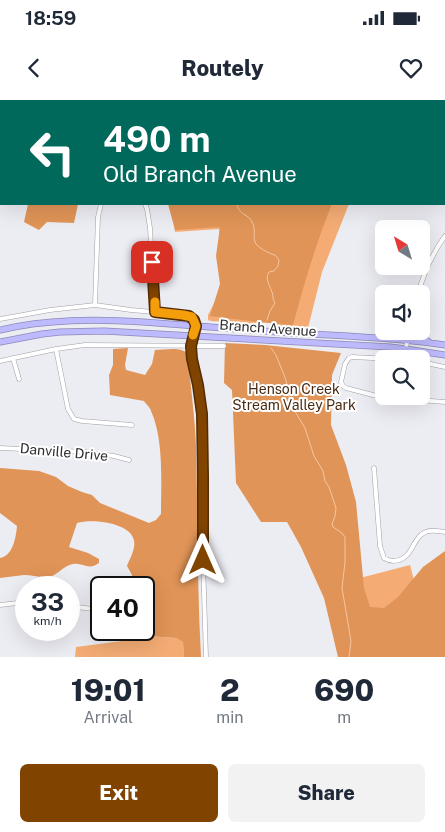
<!DOCTYPE html>
<style>
:root{--surface:#fff;--page:#f2f2f3;--text:#1f2937;--muted:#747a83;--accent:#804300}
body{margin:0;font-family:"Public Sans",sans-serif;background:var(--page);color:var(--text);height:100vh;display:flex;flex-direction:column;font-size:19px;white-space:nowrap}
*{box-sizing:border-box;margin:0}
p{font-size:16px;color:var(--muted)}
.icon{flex:none;width:28px;height:28px;fill:none;stroke:currentColor;stroke-width:2;stroke-linecap:round;stroke-linejoin:round}
.map{position:relative;height:557px;overflow:hidden}
.details{display:flex;flex-direction:column;background:var(--surface);flex:1}
.details>*{flex:none}
.guide{position:absolute;left:0px;top:0px;width:445px;height:105px;box-shadow:0 5px 20px #0002;background:#00695c;color:#fff;overflow:hidden}
.needle{width:32px;rotate:322deg}
.tools{position:absolute;left:375px;top:120px;display:grid;gap:10px}
.tools a{display:grid;place-items:center;width:55px;height:55px;border-radius:8px;background:var(--surface);box-shadow:0 5px 20px #0002;font-size:25px}
.speed{position:absolute;left:15px;top:476px;display:flex;gap:10px;font-size:25px;font-weight:700;text-align:center}
.speed>*{display:grid;place-content:center;width:65px;height:65px;border-radius:50%;background:var(--surface);box-shadow:0 5px 20px #0002;line-height:1}
.speed small{font-size:12px;font-weight:400}
.speed .limit{border:2px solid #111;border-radius:8px;background:#fff;color:#111}
.pin{position:absolute;display:grid;place-items:center;width:42px;height:42px;color:#fff;margin:-21px;border-radius:10px;box-shadow:0 2px 8px #0006}
.me{position:absolute;width:55px;margin:-28px;rotate:0deg;stroke-linejoin:round;filter:drop-shadow(0 0 4px #0008)}
.turn{display:flex;align-items:center;gap:18px;height:105px;padding:0 20px;font-size:22px}
.turn .icon{width:65px;height:65px;stroke-width:2.5}
.turn b{display:block;font-size:35px;line-height:42px}
.eta{display:flex;justify-content:space-evenly;align-items:center;height:85px;text-align:center}
.eta b{font-size:30px;font-weight:800;line-height:35px}
.primary-button{display:flex;gap:10px;margin-top:auto;padding:10px 20px}
.primary-button a{flex:1;height:58px;border-radius:8px;background:var(--accent);color:#fff;font-size:20px;font-weight:800;line-height:58px;text-align:center}
.primary-button a+a{background:var(--page);color:var(--text)}
.status{display:flex;justify-content:space-between;align-items:center;height:35px;padding:0 25px;background:var(--surface);direction:ltr}
.status svg{height:14px;fill:currentColor}
header{display:flex;justify-content:space-between;align-items:center;height:65px;padding:0 20px;background:var(--surface);font-size:22px;font-weight:800}
.map>svg:first-child{display:block}
.green{fill:#f4ac74}
.forest{fill:#e09457}
.lines{fill:none;stroke-linecap:round;stroke-linejoin:round}
.stream{stroke:#f6c6a2;stroke-width:1}
.minor-casing{stroke:#a0a0a6;stroke-width:5}
.highway-casing{stroke:#8c89b6;stroke-width:7}
.minor{stroke:#fff;stroke-width:4}
.highway{stroke:#bebafe;stroke-width:5.5}
.route-casing{stroke:#532c00;stroke-width:12}
.route{stroke:#804300;stroke-width:9}
.slow{stroke:#f59e0b;stroke-width:9}
.labels{text-anchor:middle;dominant-baseline:central;stroke-width:4;stroke-linejoin:round;paint-order:stroke}
.street-label{font-size:14px;fill:#2e2e31;stroke:#fff}
.park-label{font-size:14px;fill:#4a2b11;stroke:#fff}
</style>
<div class="status"><b>18:59</b><svg viewBox="0 0 49 12"><path d="M0 12V9h3v3zM5 12V6h3v6zM10 12V3h3v9zM15 12V0h3v12zM26 1h20v11H26zM47 4h2v5h-2z"/></svg></div>
<header><svg class="icon" aria-label="back" viewBox="0 0 24 24"><path d="M15 5l-7 7 7 7"/></svg>Routely<svg class="icon" aria-label="heart" viewBox="0 0 24 24"><path d="M12 20l-8-8c-3-5 5-10 8-4 3-6 11-1 8 4z"/></svg></header>
<div class="map">
<svg width="445" height="557" viewBox="0 0 445 557">
<rect width="100%" height="100%" fill="#ececf3"/>
<path class="green" d="M169 104H349L322 172 308 228 275 226 276 217 261 216V224L211 221 208 220V215L224 184 219 129 175 132 174 123Z
M410 465 414 480 374 527 360 478Z
M133 535 176 538 183 542 184 557H75L76 547 122 541Z"/>
<path class="forest" d="M153 0H367V1H157Z
M28 104H78L74 123 47 122 39 130 24 122Z
M168 104H332C316 143 304 184 293 225L257 222 210 216 220 184 216 156 220 127 175 130Z
M225 243 265 245 341 253 332 275 331 325 346 365 356 402 364 488 370 507 384 508 398 497 423 467 445 451V557H338L324 498 301 447 287 422H261L236 383 232 290 224 283Z
M128 248 125 265 126 270 145 275 152 264 155 250C165 250 181 246 188 254 190 285 195 315 196 346 198 416 197 487 201 557H184L183 542 176 538 133 535 132 530H144V488L130 487 132 475 127 466C129 460 133 454 134 447 139 423 93 418 77 423L69 447 88 453 99 459V463C88 471 83 462 73 464 65 465 59 473 52 476 42 479 34 475 24 475 16 476 8 477 0 478V458C13 456 16 437 17 426L0 413V368L39 371 56 377 68 386 82 392 92 395 100 403 149 423 156 420 161 414C161 383 164 339 151 311 150 307 146 304 144 301L110 295 109 275 113 265V249Z"/>
<g class="lines">
<path class="stream" d="M292 1V0
M237 104C239 116 248 113 252 122 256 129 253 136 255 142 256 147 270 154 275 155L279 160 278 166 274 171 269 172C263 181 274 189 273 199L275 203 270 211 267 220
M271 248 276 255 286 280 290 303 305 328 314 356 323 371 325 381 329 387 336 408 335 416 332 424 333 427 342 433 345 437V462L342 488 351 541 349 557"/>
<defs>
<path id="minor" d="M145 104 147 109 150 128 155 212
M418 194C424 172 432 154 445 136
M95 205 98 117 101 104
M0 219 50 210 95 205 131 210 187 215 192 217 196 226 191 246 192 259 198 285 202 314 203 375V460L206 557
M56 249 68 309 74 319 82 321 132 325
M13 258 19 279
M392 259 352 257 349 258 345 264 341 282 343 286 346 288 373 295 391 298 445 302
M404 259 409 231
M0 261 56 249 85 245 224 246
M421 262 445 267
M0 348 86 352 114 356 129 360
M374 368 380 446 384 458C389 461 393 462 399 460 412 456 412 442 422 434 429 429 437 431 445 432
M0 505 26 502
M69 506 101 510"/>
<path id="highway" d="M0 230C47 219 95 219 143 222 183 225 224 228 264 231 324 236 385 236 445 245
M415 231 418 235 429 242
M390 236 396 235 401 231
M0 242 42 234 60 232 104 231 390 247 406 249 445 255"/>
</defs>
<use href="#minor" class="minor-casing"/>
<use href="#highway" class="highway-casing"/>
<use href="#minor" class="minor"/>
<use href="#highway" class="highway"/>
</g>
<g class="lines">
<defs>
<path id="route" d="M152 162 155 212 189 216 194 220 196 226 191 246 192 259 198 285 202 314 203 376V460"/>
</defs>
<use href="#route" class="route-casing"/>
<use href="#route" class="route"/>
<path class="slow" d="M155 202V212L183 215 192 217 196 226 193 235"/>
</g>
<g class="labels">
<g class="street-label">
<text transform="translate(268 228) rotate(4)">Branch Avenue</text>
<text transform="translate(64 352) rotate(5)">Danville Drive</text>
</g>
<g class="park-label">
<text x="294" y="289">Henson Creek<tspan x="294" dy="16">Stream Valley Park</tspan></text>
</g>
</g>
</svg>
<div class="tools">
<a><svg class="needle" viewBox="-14 -14 28 28"><path d="M0-13l5 13h-10z" fill="#e53935"/><path d="M0 13l5-13h-10z" fill="#747a83"/></svg></a>
<a><svg class="icon" aria-label="sound" viewBox="0 0 24 24"><path d="M4 9h4l5-4v14l-5-4H4zM17 9q2 3 0 6"/></svg></a>
<a><svg class="icon" aria-label="search" viewBox="0 0 24 24"><circle cx="10" cy="10" r="6"/><path d="M15 15l6 6"/></svg></a>
</div>
<div class="speed"><div>33<small>km/h</small></div><div class="limit">40</div></div>
<div class="pin" style="left:152px;top:162px;background:#d93025"><svg class="icon" aria-label="arrive" viewBox="0 0 24 24"><path d="M6 21V4h12l-3 4 3 4H6"/></svg></div>
<svg class="me" style="left:203px;top:460px" viewBox="-20 -20 40 40"><path d="M0-17L14 15 0 8-14 15z" fill="#804300" stroke="#fff" stroke-width="4"/></svg>
<div class="guide">
<div class="turn"><svg class="icon" aria-label="left" viewBox="0 0 24 24"><path d="M17 20v-9H6M10 6l-5 5 5 5"/></svg><div><b>490 m</b>Old Branch Avenue</div></div>
</div>
</div>
<section class="details">
<div class="eta">
<div><b>19:01</b><p>Arrival</p></div>
<div><b>2</b><p>min</p></div>
<div><b>690</b><p>m</p></div>
</div>
<div class="primary-button"><a>Exit</a><a>Share</a></div>
</section>
